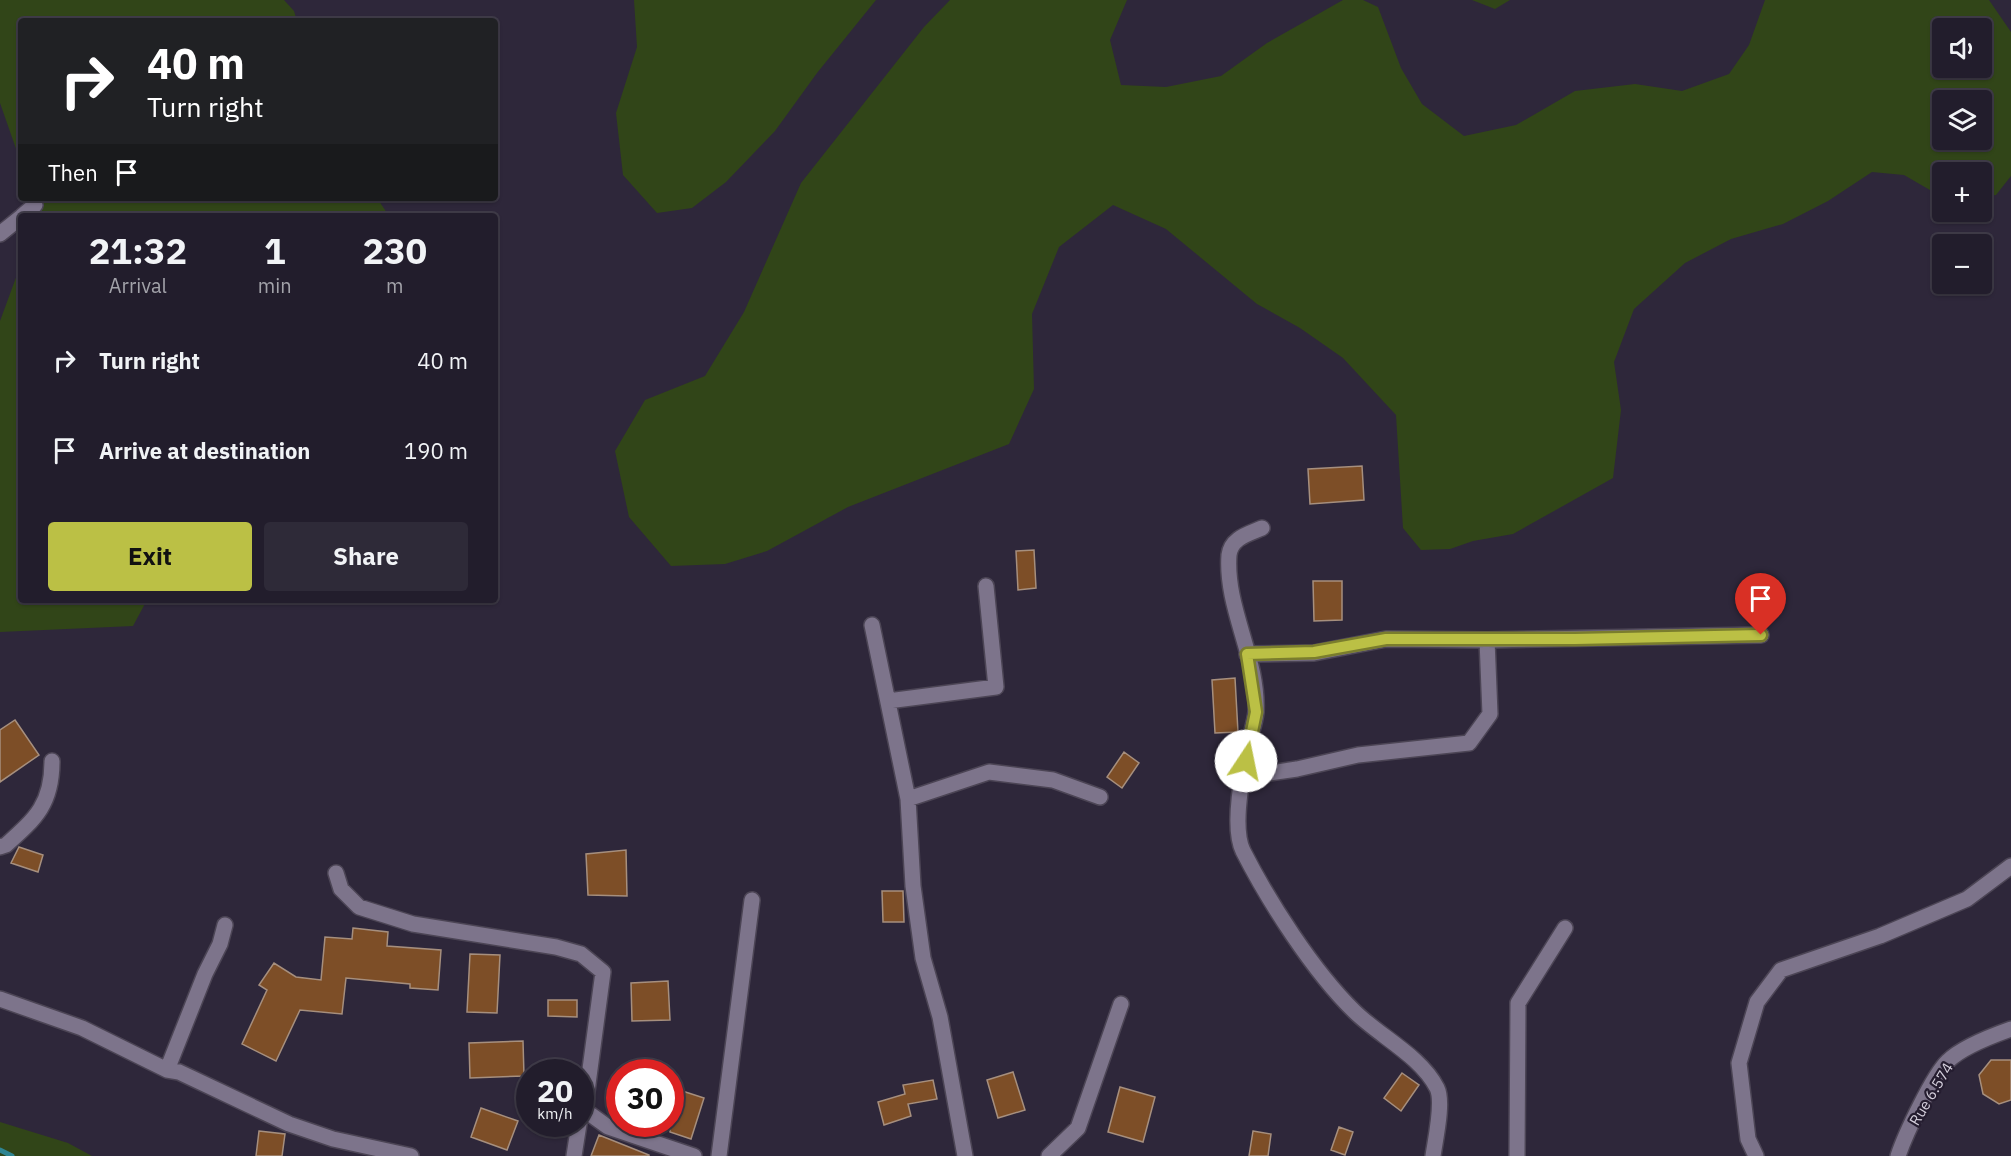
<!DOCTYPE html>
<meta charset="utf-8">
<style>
:root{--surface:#221d2c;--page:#2e2a38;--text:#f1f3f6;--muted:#a2a2a9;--line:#3f3b48;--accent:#bbc045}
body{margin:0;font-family:"IBM Plex Sans",sans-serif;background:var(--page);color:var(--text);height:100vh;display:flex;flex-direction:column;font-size:22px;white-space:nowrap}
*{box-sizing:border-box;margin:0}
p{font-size:20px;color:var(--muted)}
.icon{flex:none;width:33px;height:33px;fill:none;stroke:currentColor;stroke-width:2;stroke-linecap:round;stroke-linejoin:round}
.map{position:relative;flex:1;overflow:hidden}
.details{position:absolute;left:18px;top:213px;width:480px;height:390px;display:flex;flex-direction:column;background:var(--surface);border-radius:6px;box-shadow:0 2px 4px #0004,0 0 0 2px var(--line)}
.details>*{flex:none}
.top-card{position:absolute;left:18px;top:18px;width:480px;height:183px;border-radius:6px;box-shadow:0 2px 4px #0004,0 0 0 2px var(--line);background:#202124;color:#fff;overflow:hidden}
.tools{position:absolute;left:1932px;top:18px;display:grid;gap:12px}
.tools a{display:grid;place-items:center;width:60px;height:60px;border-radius:6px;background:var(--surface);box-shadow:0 2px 4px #0004,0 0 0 2px var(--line);font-size:30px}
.speed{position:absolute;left:516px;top:1059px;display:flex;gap:12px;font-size:30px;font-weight:700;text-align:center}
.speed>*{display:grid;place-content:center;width:78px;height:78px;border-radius:50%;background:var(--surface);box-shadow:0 2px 4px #0004,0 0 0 2px var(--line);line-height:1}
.speed small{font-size:15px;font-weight:400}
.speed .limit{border:9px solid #d22;background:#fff;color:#111}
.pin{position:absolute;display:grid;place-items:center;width:51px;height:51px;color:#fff;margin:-62px -26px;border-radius:50% 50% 50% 0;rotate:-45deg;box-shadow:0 0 6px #0007}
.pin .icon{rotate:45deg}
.me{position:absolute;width:66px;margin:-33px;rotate:11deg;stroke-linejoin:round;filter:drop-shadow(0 0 4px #0008)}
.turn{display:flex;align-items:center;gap:21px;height:126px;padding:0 30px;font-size:27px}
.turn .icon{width:78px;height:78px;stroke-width:2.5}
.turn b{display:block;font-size:42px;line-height:51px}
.then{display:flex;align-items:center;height:57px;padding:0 30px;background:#0003;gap:12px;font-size:22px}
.eta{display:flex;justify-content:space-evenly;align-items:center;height:102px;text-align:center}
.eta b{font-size:36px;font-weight:800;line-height:42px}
.cta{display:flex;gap:12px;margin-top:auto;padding:12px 30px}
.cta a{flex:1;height:69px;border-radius:6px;background:var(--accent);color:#111;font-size:24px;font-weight:800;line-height:69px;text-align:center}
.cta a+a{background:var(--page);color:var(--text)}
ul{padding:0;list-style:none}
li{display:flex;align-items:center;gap:18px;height:90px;padding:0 30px}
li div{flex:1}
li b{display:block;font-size:22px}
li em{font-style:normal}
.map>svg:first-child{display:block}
.green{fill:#314518;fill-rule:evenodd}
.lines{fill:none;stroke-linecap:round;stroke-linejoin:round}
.stream{stroke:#2f8592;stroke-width:5}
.building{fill:#7d4e27;stroke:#a68f7e;stroke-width:1.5}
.minor-casing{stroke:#4c4555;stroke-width:18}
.minor{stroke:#7d748b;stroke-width:15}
.route-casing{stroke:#7a7d2d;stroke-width:15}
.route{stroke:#bbc045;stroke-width:10}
.labels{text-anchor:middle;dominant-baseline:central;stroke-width:4.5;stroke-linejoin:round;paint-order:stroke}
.street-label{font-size:15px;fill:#d4cfdc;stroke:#251d30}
</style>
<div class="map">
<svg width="2011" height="1156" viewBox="0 0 2011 1156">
<rect width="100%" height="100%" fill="#2e273a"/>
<path class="green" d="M0 0H284L294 11 297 21H21V163L0 103Z
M634 0H876L817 73 775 131 726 182 692 208 657 213 623 175 616 113 637 47Z
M950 0H1127L1110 40 1121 85 1166 87 1221 76 1267 43 1343 0H1363L1378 7 1401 68 1422 104 1464 136 1516 125 1575 91 1635 84 1682 91 1729 74 1749 45 1765 0H1989L2011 32V176L1996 195 1982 197V172H1942V197L1904 175 1872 172 1828 201 1783 224 1731 239 1685 263 1634 309 1614 362 1621 410 1613 478 1513 534 1473 541 1450 549 1421 550 1403 528 1396 415 1343 358 1300 328 1257 304 1166 229 1113 205 1059 247 1032 314 1034 389 1009 444 848 507 767 551 725 564 671 566 629 517 615 451 645 400 705 376 744 312 801 183 924 27ZM1982 28V68H1942V28ZM1982 100V140H1942V100Z
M1472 0H1510L1495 9Z
M25 198H377L389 216H26Z
M21 264V600H147L133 626 0 632V321Z
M0 1122 68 1143 92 1156H0Z"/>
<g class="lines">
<path class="stream" d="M0 1150 12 1156"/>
</g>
<path class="building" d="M1362 466 1364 500 1310 504 1308 469Z
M1034 550 1036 588 1018 590 1016 551Z
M1313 581H1342V620L1314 621Z
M1235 678 1238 732 1215 733 1212 680Z
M15 720 39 755 0 782V730Z
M1124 752 1139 763 1122 788 1107 777Z
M19 847 43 855 38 872 11 863Z
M626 850 627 896 588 895 586 854Z
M882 891H903L904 922H883Z
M353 928 388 932 387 946 441 950 438 990 410 988V984L346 978 342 1014 300 1010 276 1061 242 1044 267 990 259 985 274 963 296 977 321 980 325 937 352 939Z
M470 954 500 955 497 1013 467 1012Z
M668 981 670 1020 632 1021 631 983Z
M548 1000H577V1017L548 1016Z
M523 1041 524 1076 470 1078 469 1043Z
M1991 1060H2011V1100L1999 1104 1983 1094 1979 1075Z
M1013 1072 1025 1110 998 1118 987 1080Z
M1402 1073 1419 1085 1401 1111 1384 1098Z
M933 1080 937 1099 908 1104 911 1116 884 1125 878 1102 905 1094 903 1085Z
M670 1087 704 1098 691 1139 670 1132Z
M1120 1087 1155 1097 1143 1142 1108 1132Z
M481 1108 518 1121 507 1150 471 1137Z
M1339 1127 1353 1132 1345 1155 1331 1150Z
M259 1131 285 1134 282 1156H256Z
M1253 1131 1271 1134 1268 1156H1249Z
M599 1135 649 1155V1156H591Z"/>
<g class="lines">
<defs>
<path id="minor" d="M22 216 35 205
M0 234 21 217
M1262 528C1248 534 1231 538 1229 555 1225 608 1259 659 1256 712 1255 722 1251 733 1249 743 1243 770 1231 826 1243 851 1269 902 1313 971 1354 1011 1379 1036 1421 1056 1437 1088 1444 1102 1435 1141 1433 1156
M872 625 908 799 913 886 923 958 940 1017 965 1156
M1247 654 1314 653 1386 639 1487 640
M888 701 996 687 986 586
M1243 777 1297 769 1358 755 1469 743 1490 714 1487 640 1761 635
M908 799 989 772 1053 780 1100 797
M0 847 6 845C36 818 52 804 52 761
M336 873 341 889 359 907 413 924 556 947 581 954 603 972 586 1099 580 1119
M0 999 82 1028 167 1070 179 1072 289 1124 333 1139 411 1156
M167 1070 205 974 220 944 225 925
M583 1109 608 1127 694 1156
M574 1156 579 1124
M719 1156 752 900
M1049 1156 1078 1128 1121 1004
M1517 1156 1518 1003 1565 928
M1756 1156 1748 1139 1739 1063 1757 1002 1781 970 1880 936 1967 899 2011 866
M1898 1156C1905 1135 1933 1075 1948 1061 1961 1048 1994 1035 2011 1029"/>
</defs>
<use href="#minor" class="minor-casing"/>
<use href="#minor" class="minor"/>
</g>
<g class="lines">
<defs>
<path id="route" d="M1246 761 1256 712 1247 654 1314 652 1386 639H1575L1761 635"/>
</defs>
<use href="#route" class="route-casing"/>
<use href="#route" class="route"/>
</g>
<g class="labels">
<g class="street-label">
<text transform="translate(1931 1094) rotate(-59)">Rue 6.574</text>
</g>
</g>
</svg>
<div class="tools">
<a><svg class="icon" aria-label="sound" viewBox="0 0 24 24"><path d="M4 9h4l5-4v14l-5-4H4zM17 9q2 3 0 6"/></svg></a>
<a><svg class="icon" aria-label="layers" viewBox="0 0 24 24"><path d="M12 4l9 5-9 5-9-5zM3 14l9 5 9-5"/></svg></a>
<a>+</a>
<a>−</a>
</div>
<div class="speed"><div>20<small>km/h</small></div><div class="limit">30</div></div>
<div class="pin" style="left:1761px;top:635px;background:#d93025"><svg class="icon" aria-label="arrive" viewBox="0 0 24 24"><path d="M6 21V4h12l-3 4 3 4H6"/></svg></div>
<svg class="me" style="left:1246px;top:761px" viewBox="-20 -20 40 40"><circle r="19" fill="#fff"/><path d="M0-13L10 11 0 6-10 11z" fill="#bbc045"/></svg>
<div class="top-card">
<div class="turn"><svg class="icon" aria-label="right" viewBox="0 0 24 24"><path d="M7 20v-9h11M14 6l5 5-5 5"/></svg><div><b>40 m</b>Turn right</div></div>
<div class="then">Then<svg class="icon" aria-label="arrive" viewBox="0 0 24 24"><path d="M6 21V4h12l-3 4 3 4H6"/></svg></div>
</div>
<section class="details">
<div class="eta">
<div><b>21:32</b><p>Arrival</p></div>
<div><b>1</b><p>min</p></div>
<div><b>230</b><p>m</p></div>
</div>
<ul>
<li><svg class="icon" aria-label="right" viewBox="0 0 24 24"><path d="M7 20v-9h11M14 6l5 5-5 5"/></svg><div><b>Turn right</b></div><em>40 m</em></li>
<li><svg class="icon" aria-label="arrive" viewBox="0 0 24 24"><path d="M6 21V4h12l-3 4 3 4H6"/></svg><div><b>Arrive at destination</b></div><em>190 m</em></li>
</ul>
<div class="cta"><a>Exit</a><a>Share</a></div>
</section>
</div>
